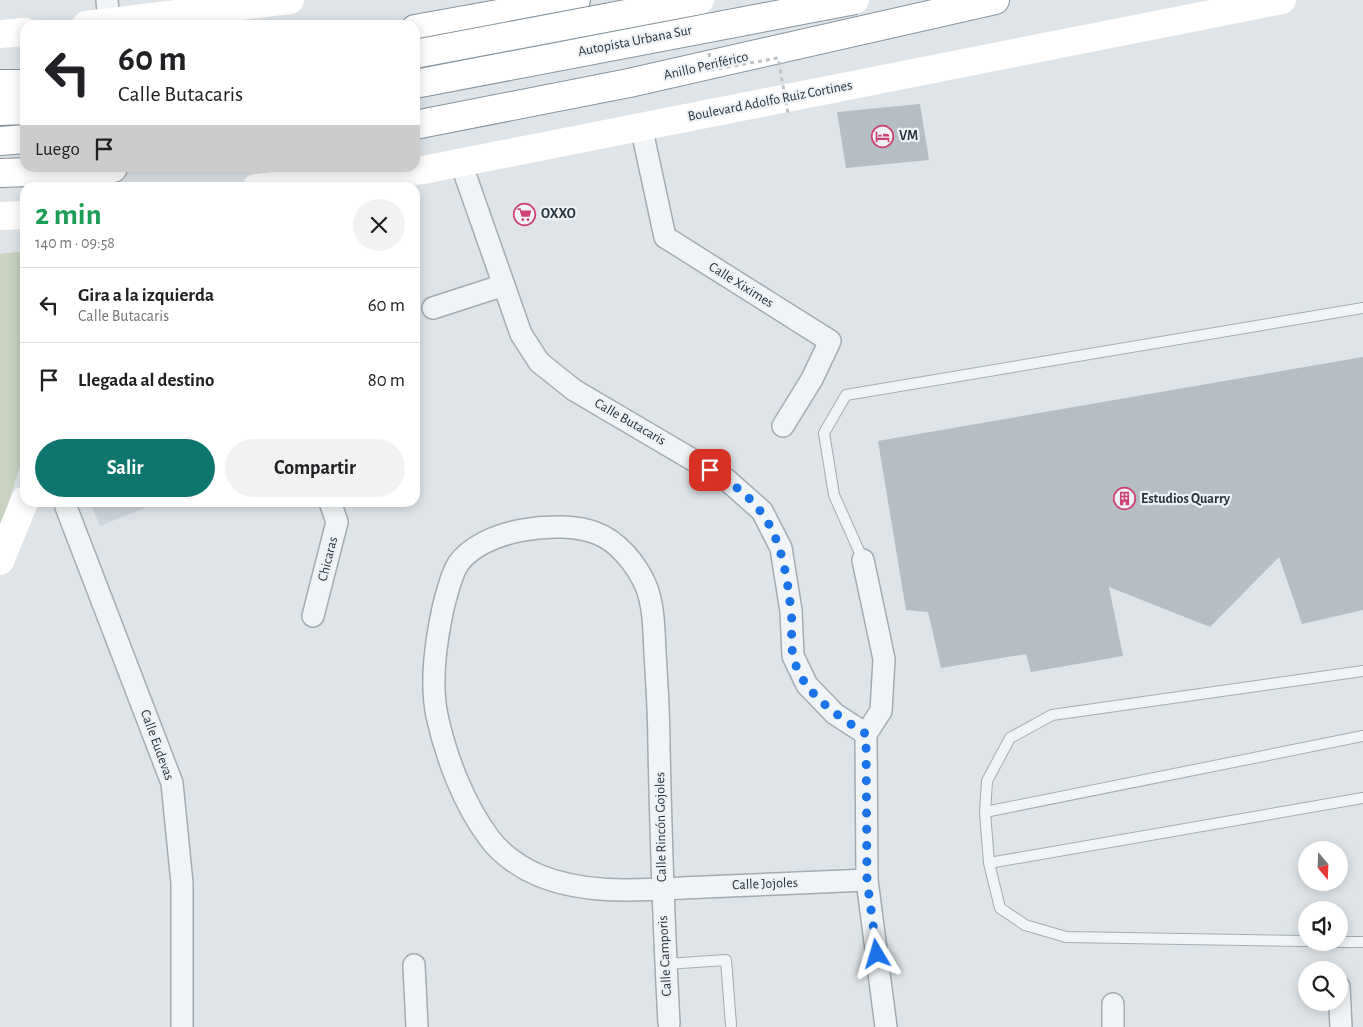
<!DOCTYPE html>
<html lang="es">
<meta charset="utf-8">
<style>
:root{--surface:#fff;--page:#f2f2f2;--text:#202124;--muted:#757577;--line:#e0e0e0;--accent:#0f766e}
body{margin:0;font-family:"Alegreya Sans",sans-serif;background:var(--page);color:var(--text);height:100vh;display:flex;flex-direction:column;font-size:19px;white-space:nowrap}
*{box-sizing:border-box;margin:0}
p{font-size:16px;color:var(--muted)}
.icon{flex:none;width:28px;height:28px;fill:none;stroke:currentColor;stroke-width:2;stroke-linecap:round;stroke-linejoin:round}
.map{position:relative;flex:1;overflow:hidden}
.side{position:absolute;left:20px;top:182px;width:400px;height:325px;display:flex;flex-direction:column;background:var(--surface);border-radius:15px;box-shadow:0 2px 12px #0003}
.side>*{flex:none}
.hud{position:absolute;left:20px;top:20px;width:400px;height:152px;border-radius:15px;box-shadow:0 2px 12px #0003;background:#fff;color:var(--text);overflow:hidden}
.needle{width:32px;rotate:161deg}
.fabs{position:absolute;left:1298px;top:841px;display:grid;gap:10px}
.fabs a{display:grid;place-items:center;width:50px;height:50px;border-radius:50%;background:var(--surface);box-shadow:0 2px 12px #0003;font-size:25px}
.pin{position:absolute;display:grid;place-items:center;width:42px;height:42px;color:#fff;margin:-21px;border-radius:10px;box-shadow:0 2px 8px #0006}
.me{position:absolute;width:55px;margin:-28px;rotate:353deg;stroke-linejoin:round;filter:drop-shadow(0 0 4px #0008)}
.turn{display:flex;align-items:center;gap:18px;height:105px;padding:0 15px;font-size:22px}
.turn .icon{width:65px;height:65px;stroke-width:2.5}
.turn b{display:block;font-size:35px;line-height:42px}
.then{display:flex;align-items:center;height:48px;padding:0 15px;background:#0003;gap:10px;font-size:19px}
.round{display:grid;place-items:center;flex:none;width:52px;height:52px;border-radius:26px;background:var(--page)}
.summary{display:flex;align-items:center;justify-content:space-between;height:85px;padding:0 15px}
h1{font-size:30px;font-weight:700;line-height:38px;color:#1e9e55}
.cta{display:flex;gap:10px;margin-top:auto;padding:10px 15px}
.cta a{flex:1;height:58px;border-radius:30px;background:var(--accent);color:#fff;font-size:20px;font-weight:700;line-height:58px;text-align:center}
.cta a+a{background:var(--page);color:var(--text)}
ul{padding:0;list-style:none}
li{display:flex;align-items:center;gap:15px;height:75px;padding:0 15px;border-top:1px solid var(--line)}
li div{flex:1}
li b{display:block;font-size:19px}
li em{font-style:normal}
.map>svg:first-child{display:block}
.built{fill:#ccd3da}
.green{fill:#c8d2bf}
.building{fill:#b5bec4}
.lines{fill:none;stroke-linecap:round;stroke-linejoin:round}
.service-casing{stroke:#a3acb2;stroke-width:12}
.minor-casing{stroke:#a3acb2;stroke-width:24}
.motorway-casing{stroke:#86949e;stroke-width:30}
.service{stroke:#f1f4f6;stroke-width:10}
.minor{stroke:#f1f4f6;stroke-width:21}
.secondary{stroke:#fff;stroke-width:28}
.motorway{stroke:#fff;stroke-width:28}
.motorway-bridge-casing{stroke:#86949e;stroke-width:30;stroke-linecap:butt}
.path-bridge{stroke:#bcc2c6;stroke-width:3;stroke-dasharray:4 4;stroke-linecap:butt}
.motorway-bridge{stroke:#fff;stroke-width:28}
.route{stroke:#1a73e8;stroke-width:9;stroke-dasharray:0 16.2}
.labels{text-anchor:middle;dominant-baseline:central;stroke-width:4.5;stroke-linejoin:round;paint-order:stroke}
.street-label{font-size:14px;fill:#27343f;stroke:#eef2f5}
.poi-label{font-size:14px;font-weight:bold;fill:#27343f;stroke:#eef2f5;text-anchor:start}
</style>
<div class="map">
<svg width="1363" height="1027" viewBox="0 0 1363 1027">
<rect width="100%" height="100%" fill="#dee4e8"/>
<path class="built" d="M90 503H157L100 526Z"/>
<path class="green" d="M25 251V457L21 463 0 529V254Z"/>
<path class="building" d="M920 104 929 160 846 168 837 112Z
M1363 357V610L1302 624 1279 557 1210 627 1109 587 1123 656 1031 672 1026 654 941 668 928 612 906 610 878 441Z"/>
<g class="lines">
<defs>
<path id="service" d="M863 560 834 495 824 433 846 395 1363 308
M985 812 1363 736
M989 863 1363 798
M1306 941 1066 937 1025 925 1000 908 989 863 985 812 987 781 1010 738 1052 715 1363 671
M1339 942H1363
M666 964 726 960 731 1025"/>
<path id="minor" d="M107 0 109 22
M641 126 665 237 830 341 812 379 783 426
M461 163 521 334 539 362 574 390 727 480 762 511 781 548 791 611 793 656 807 685 835 714 866 734
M433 308 504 285
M66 507 172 783 182 883V1027
M863 560 884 659 881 711 866 734
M313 616 337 522 330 502
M866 734 867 880 886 1027
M414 965 417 1027
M1339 987 1341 1027
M1113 1004V1027
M669 1023C664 931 661 839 659 747 659 715 657 684 655 653 654 631 654 606 646 586 637 565 618 541 596 533 560 519 482 529 458 564 450 577 447 594 443 608 436 642 430 681 437 716 446 757 464 805 490 839 501 854 521 868 538 875 590 897 650 889 705 887 759 885 813 882 867 880"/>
<path id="motorway" d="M415 29 576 0
M0 84H25
M0 111 25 110
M415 125 629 83 995 0
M0 141 25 139
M0 173 92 170 113 168"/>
</defs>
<use href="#service" class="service-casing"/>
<use href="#minor" class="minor-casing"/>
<use href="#motorway" class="motorway-casing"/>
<use href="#service" class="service"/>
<use href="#minor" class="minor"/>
<path class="secondary" d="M86 25 290 0
M0 34 25 32
M256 188 423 170 1282 0
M0 216 25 215
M0 561 25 500"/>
<use href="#motorway" class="motorway"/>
<defs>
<path id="motorway-bridge" d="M415 54 700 0
M415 84 855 0"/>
</defs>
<use href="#motorway-bridge" class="motorway-bridge-casing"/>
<path class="path-bridge" d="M709 53 712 70 778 58 788 113"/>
<use href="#motorway-bridge" class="motorway-bridge"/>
</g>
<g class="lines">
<path class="route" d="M710 470C772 505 783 542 791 610 793 625 790 641 793 655 800 692 838 716 866 734L867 880 877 954"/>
</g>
<defs>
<symbol id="hotel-ring" viewBox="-11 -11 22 22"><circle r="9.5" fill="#eef2f5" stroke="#ce4273" stroke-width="1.5"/><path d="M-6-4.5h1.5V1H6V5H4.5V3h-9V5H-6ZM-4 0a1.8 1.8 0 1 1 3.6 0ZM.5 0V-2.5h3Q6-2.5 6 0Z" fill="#ce4273"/></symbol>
<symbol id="supermarket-ring" viewBox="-11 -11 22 22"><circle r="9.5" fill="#eef2f5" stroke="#ce4273" stroke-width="1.5"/><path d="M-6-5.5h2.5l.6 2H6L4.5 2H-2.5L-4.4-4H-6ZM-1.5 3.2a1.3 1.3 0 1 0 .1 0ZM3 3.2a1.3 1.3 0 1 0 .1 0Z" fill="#ce4273"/></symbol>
<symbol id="building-ring" viewBox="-11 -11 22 22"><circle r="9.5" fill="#eef2f5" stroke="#ce4273" stroke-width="1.5"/><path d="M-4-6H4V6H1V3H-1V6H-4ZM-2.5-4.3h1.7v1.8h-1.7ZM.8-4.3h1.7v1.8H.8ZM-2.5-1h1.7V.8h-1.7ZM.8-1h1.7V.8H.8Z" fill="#ce4273"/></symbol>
</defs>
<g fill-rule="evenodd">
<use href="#hotel-ring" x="870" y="124" width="25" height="25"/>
<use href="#supermarket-ring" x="512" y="202" width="25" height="25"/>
<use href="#building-ring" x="1112" y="486" width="25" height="25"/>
</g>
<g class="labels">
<g class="street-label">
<text transform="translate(635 41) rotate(-11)">Autopista Urbana Sur</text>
<text transform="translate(706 66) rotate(-13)">Anillo Periférico</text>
<text transform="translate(770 101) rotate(-11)">Boulevard Adolfo Ruiz Cortines</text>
<text transform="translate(741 285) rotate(32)">Calle Xiximes</text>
<text transform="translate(630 422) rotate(30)">Calle Butacaris</text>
<text transform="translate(328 559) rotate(-76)">Chicaras</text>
<text transform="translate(157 745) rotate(70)">Calle Eudevas</text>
<text transform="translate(661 827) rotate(-91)">Calle Rincón Gojoles</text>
<text transform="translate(765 884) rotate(-2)">Calle Jojoles</text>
<text transform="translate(665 956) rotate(-93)">Calle Camporis</text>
</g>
<g class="poi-label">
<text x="899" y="136">VM</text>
<text x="541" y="214">OXXO</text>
<text x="1141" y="499">Estudios Quarry</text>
</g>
</g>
</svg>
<div class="fabs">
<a><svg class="needle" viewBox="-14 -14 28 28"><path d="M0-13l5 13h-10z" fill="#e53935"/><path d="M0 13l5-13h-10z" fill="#757577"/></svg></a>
<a><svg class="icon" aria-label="sound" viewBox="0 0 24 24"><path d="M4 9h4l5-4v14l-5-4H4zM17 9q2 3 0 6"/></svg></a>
<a><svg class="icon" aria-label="search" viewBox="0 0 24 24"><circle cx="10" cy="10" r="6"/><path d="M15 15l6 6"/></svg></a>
</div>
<div class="pin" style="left:710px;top:470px;background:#d93025"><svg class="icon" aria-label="arrive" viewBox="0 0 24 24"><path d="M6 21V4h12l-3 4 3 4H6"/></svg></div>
<svg class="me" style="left:877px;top:954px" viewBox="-20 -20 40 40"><path d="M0-17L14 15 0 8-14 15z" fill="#1a73e8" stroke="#fff" stroke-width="4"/></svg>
<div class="hud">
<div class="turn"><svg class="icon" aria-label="left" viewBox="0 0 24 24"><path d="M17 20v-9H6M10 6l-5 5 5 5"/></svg><div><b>60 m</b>Calle Butacaris</div></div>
<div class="then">Luego<svg class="icon" aria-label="arrive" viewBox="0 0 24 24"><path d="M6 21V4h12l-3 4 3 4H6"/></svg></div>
</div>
<section class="side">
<div class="summary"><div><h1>2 min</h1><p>140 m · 09:58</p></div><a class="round"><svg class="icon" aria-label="close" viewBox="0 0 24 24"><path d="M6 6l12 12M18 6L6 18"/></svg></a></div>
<ul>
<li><svg class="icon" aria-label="left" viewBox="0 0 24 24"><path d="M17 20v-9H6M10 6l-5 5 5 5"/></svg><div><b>Gira a la izquierda</b><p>Calle Butacaris</p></div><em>60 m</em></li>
<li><svg class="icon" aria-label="arrive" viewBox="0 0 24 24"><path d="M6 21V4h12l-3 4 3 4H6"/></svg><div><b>Llegada al destino</b></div><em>80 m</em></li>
</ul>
<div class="cta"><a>Salir</a><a>Compartir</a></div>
</section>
</div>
